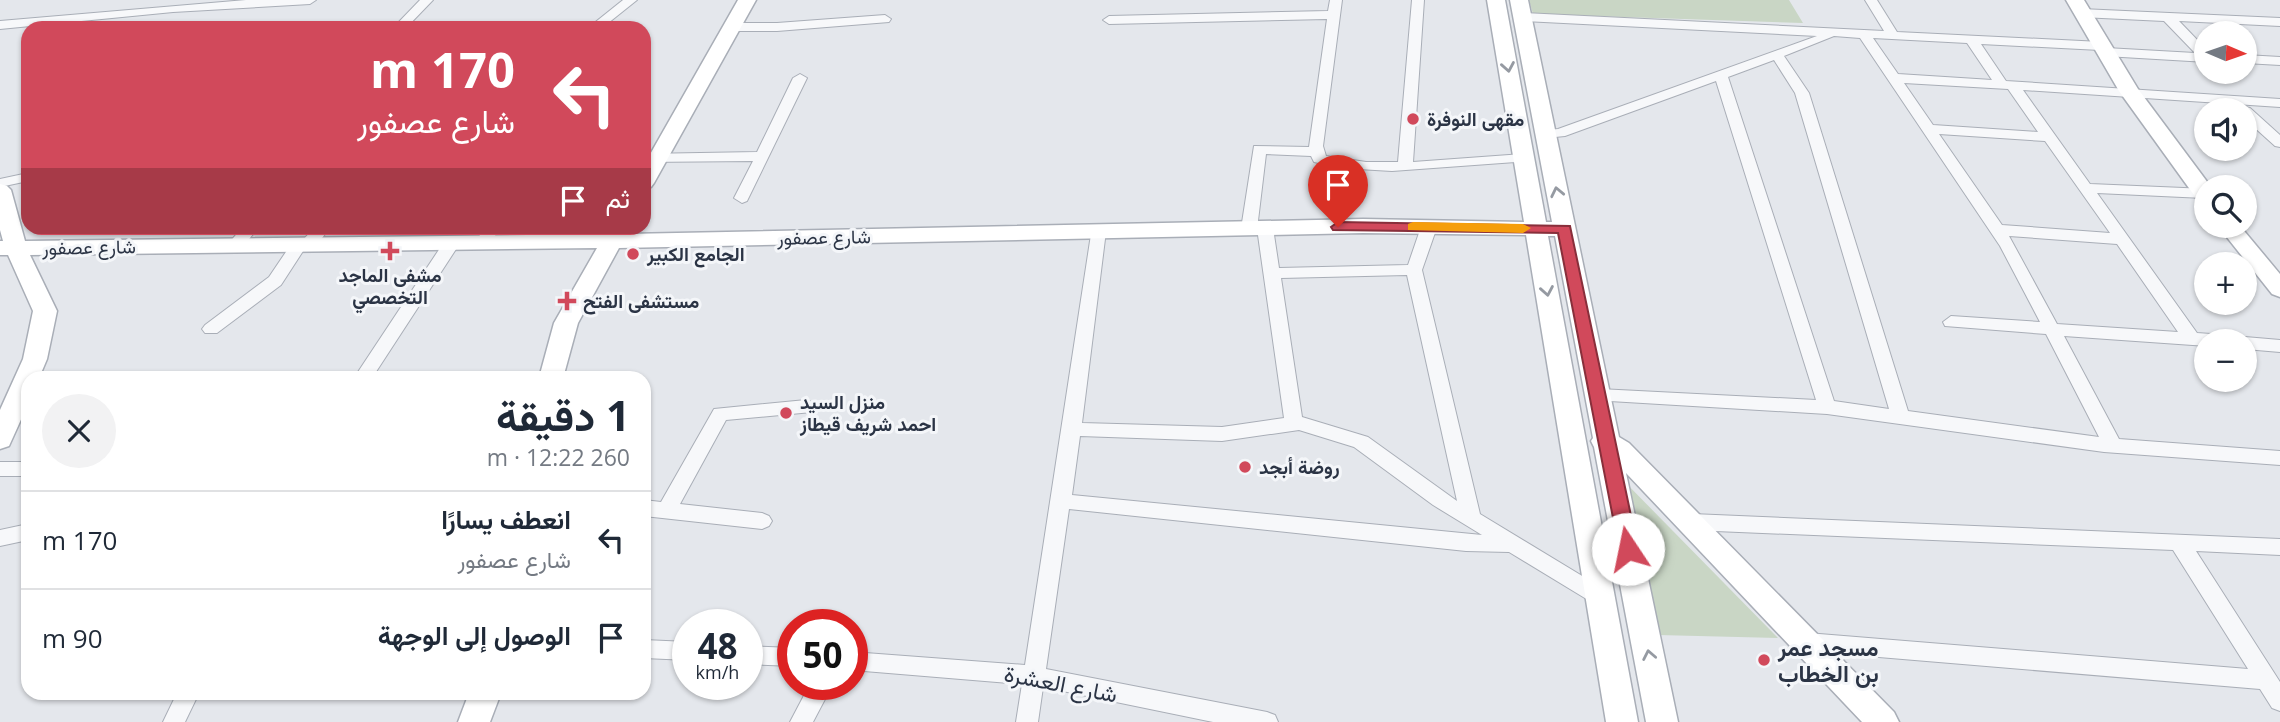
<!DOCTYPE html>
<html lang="ar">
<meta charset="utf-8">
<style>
:root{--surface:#fff;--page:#f2f2f3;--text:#1f2937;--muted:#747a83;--line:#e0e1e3}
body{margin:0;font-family:"Open Sans",Vazirmatn,sans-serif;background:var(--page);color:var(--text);direction:rtl;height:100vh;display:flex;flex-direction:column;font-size:26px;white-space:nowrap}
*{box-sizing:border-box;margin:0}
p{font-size:23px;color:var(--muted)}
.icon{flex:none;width:38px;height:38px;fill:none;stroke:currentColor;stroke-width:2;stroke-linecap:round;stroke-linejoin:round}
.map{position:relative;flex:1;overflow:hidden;direction:ltr}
.side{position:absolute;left:21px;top:371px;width:630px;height:329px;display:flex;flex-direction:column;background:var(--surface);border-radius:21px;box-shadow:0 2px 5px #0004;direction:rtl}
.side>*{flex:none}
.hud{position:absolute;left:21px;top:21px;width:630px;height:214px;border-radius:21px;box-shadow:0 2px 5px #0004;direction:rtl;background:#d1495b;color:#fff;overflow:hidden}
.needle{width:46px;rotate:92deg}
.controls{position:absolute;left:2194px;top:21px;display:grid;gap:14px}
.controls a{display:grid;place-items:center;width:63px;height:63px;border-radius:50%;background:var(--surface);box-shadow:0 2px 5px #0004;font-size:35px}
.speed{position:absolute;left:672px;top:609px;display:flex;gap:14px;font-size:35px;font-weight:700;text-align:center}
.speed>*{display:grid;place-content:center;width:91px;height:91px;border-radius:50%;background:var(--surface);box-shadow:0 2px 5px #0004;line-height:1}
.speed small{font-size:18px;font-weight:400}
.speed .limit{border:10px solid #d22;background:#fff;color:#111}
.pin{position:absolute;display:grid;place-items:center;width:60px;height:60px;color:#fff;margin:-72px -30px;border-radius:50% 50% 50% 0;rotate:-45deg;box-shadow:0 0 7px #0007}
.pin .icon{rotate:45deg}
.me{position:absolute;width:77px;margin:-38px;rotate:349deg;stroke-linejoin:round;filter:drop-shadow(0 0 5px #0008)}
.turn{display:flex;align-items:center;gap:24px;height:147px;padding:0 21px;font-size:32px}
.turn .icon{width:91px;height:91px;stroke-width:2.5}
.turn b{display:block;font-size:49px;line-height:60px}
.then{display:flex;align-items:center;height:66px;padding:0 21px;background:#0003;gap:14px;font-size:26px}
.round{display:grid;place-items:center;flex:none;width:74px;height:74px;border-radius:37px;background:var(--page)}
.headline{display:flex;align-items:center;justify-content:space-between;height:119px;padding:0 21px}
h1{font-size:42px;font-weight:700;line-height:52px}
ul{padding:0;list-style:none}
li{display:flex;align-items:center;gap:21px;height:98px;padding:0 21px;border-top:2px solid var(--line)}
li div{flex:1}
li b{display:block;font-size:26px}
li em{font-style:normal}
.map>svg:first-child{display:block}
.green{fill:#c9d6c5}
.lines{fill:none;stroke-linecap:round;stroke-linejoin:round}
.street-casing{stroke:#a9aeb7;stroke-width:2}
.secondary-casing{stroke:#a9aeb7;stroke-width:3}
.street{fill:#f7f8fa;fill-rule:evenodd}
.secondary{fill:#fff;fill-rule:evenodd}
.oneway{stroke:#959aa2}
.route{fill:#d1495b;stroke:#882f3b;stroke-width:2}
.slow{fill:#f59e0b}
.poi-dot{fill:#d1495b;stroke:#f4f6f9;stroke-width:2.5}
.labels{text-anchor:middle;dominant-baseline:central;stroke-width:6;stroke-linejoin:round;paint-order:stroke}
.poi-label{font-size:19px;font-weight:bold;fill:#2b3445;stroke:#f4f6f9;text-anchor:start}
.street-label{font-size:19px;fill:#2b3445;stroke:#f4f6f9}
.near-poi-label{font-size:23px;font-weight:bold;fill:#2b3445;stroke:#f4f6f9;text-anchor:start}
.near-street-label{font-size:23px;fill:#2b3445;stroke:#f4f6f9}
</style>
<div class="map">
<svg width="2280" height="722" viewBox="0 0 2280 722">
<rect width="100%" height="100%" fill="#e4e7ec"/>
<path class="green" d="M1529 0H1789L1803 23 1533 14Z
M1619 476 1778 638 1658 635Z"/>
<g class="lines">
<defs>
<path id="street" d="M246 0H316L310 4 173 12 0 29V21Z
M420 0H433L406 28H393Z
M623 0H637L602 28H588Z
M1330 0H1342L1323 146 1326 156 1366 162H1398L1412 0H1424L1413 162 1523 154 1530 158 1528 161 1392 171 1341 168 1314 162 1311 156 1266 154 1257 229 1255 232H1243L1241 229 1254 146 1309 147 1327 19 1109 24 1103 20 1109 16 1328 11Z
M1865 0H1877L1897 32 2101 42 2106 43V48L2195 53 2164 21 2081 17 2075 13 2081 9 2280 18V26L2179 21 2207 50V62L2105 56 2100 55V50L1981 44 2006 81 2280 99V107L2023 90 2090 184 2207 189V197L2204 198 2097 193 2197 333 2225 335 2234 341H2207V346L2064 336 2119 439 2280 451V465L2104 452 1827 414 1593 400 1590 395 1593 390 1599 389 1816 400 1716 81 1565 136 1545 138 1538 134 1540 131 1558 129 1817 36 1523 21 1517 17 1523 13 1884 31ZM1834 36 1860 38 2000 246 2040 322 1951 316 1943 322 1945 326 2046 334 2099 437 1908 411 1809 93 1784 56ZM1873 38 1967 43 1992 80 1898 74ZM1774 60 1795 93 1889 409 1834 401 1728 77ZM1904 83 2008 89 2038 132 1933 125ZM1939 134 2045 141 2110 233 2002 225ZM2009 236 2117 244 2178 332 2057 324Z
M885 15 891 19 889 22 777 31H732L726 27 732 23H777Z
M2245 55 2280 57V65L2245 63Z
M800 74 807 78 747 201 742 203 734 198 753 161 644 162V154L757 152 793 78Z
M2245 107 2250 108 2280 135V147L2275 146 2245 119V110H2239Z
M28 173V181L0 187V179Z
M1429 222 1437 227 1422 270 1480 514 1607 591 1610 597 1607 603 1600 606 1593 603 1509 552 1466 551 1069 509 1046 669 1267 712 1275 715 1278 722H1213L1043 687 1038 722H1016L1022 684 852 670V652L1025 665 1092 228 1098 226 1106 231 1082 423 1222 427 1284 418 1257 228 1259 225H1271L1273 228 1279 268 1408 265 1421 227ZM1407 275 1457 501 1368 437 1302 417 1281 278ZM1299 430 1354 447 1433 505 1482 535 1072 495 1080 436 1222 441Z
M242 228H258L241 249H229L227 245Z
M314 228H330L314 248H305L281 285 217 333H205L202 329 205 325 269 277 294 240H303Z
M484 228H499L490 246 484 247 476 242Z
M452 238 460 243 372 378H354L446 239Z
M2245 337 2280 340V352L2245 349V341H2237Z
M806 400 812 402 815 407 812 412 726 420 680 504 762 513 769 516 772 521 769 526 762 529 644 516V500L661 502 714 409Z
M0 462H28V476H0Z
M1692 514 2280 539V555L2196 551 2280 682V711L2272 708 2260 689 1807 651 1799 648 1796 642 1799 636 1807 633 2248 669 2173 550 1692 530 1685 527 1682 522 1685 517Z
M28 524V540L0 546V530Z
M644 640 688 642V660L644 658Z
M747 646 793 648V666L747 664Z
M810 684H833L813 722H790Z
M177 693H199L185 722H163Z"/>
<path id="secondary" d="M738 0H756L654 183 651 187 644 189V165Z
M1487 0H1505L1546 222H1552L1510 0H1528L1619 437 1629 443 1894 712 1899 722H1862L1626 473 1678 722H1646L1594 447 1591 441 1593 438 1555 236H1548L1638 722H1606L1526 235 1363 233 619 248 578 323 563 378H539L554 323 597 248 30 255 57 311 47 359 39 378H28V404L9 446 0 449V410L23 359 33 311 8 255H0V241H3L0 230V184L7 186 11 190 25 241 605 234 609 228H627V234L1363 219 1524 222Z
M2066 0H2084L2138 89 2211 187H2207V203L2199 202 2119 91Z
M2218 226H2240L2280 274V297L2272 294Z
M469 693H501L490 722H458Z"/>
</defs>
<use href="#street" class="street-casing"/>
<use href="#secondary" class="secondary-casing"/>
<use href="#street" class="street"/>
<use href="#secondary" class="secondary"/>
</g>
<defs><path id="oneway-chevron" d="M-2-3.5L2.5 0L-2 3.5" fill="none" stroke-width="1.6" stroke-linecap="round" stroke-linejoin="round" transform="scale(1.75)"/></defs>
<g class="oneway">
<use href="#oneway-chevron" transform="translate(1508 67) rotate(80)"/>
<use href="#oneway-chevron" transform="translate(1557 192) rotate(-102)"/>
<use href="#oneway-chevron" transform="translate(1547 291) rotate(80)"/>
<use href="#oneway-chevron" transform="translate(1649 655) rotate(-101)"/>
</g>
<path class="route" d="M1338 222 1570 226 1638 549 1635 554 1628 556 1622 554 1619 549 1558 233 1333 230 1331 227Z"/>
<path class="slow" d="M1413 222 1523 224 1531 228 1523 233 1408 230V224Z"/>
<g class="poi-dot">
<circle cx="1413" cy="119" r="7"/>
<path d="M386.5 240.5h7v7h7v7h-7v7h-7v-7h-7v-7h7z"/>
<circle cx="633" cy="254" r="7"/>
<path d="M563.5 290.5h7v7h7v7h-7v7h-7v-7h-7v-7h7z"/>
<circle cx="786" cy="413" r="7"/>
<circle cx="1245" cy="467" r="7"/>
<circle cx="1764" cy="660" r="7"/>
</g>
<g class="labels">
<g class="poi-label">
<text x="1427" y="119">مقهى النوفرة</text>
<text x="647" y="254">الجامع الكبير</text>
<text x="390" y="275" text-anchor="middle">مشفى الماجد<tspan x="390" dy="22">التخصصي</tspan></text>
<text x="583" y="301">مستشفى الفتح</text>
<text x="800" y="402">منزل السيد<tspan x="800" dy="22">احمد شريف قيطاز</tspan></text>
<text x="1259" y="467">روضة أبجد</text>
</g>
<g class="street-label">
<text transform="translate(824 237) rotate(-1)">شارع عصفور</text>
<text transform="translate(89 247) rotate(-1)">شارع عصفور</text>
</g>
<g class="near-poi-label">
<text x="1778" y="647">مسجد عمر<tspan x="1778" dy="26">بن الخطاب</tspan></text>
</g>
<g class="near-street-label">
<text transform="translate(1061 683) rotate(11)">شارع العشرة</text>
</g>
</g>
</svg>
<div class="controls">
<a><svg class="needle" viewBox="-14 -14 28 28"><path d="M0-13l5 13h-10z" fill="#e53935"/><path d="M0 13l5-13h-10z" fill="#747a83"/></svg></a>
<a><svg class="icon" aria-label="sound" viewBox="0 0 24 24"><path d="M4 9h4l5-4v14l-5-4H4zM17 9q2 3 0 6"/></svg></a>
<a><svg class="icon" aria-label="search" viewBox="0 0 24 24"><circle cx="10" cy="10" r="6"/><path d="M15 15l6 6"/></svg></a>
<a>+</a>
<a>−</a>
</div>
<div class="speed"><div>48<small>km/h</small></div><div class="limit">50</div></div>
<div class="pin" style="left:1338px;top:227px;background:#d93025"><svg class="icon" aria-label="arrive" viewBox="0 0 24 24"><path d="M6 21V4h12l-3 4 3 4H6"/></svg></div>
<svg class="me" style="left:1628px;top:549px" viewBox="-20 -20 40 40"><circle r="19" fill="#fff"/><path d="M0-13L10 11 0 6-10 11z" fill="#d1495b"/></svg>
<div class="hud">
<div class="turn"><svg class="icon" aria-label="left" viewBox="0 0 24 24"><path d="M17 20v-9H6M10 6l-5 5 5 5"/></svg><div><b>170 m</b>شارع عصفور</div></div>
<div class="then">ثم<svg class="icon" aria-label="arrive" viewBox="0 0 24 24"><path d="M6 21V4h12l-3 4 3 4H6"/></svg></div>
</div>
<section class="side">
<div class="headline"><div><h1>1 دقيقة</h1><p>260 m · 12:22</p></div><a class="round"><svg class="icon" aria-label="close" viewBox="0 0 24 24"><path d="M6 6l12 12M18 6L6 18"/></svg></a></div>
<ul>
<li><svg class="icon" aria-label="left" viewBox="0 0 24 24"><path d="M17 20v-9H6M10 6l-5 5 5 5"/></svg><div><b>انعطف يسارًا</b><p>شارع عصفور</p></div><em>170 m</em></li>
<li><svg class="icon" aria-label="arrive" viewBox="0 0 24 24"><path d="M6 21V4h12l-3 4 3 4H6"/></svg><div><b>الوصول إلى الوجهة</b></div><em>90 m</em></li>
</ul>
</section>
</div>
